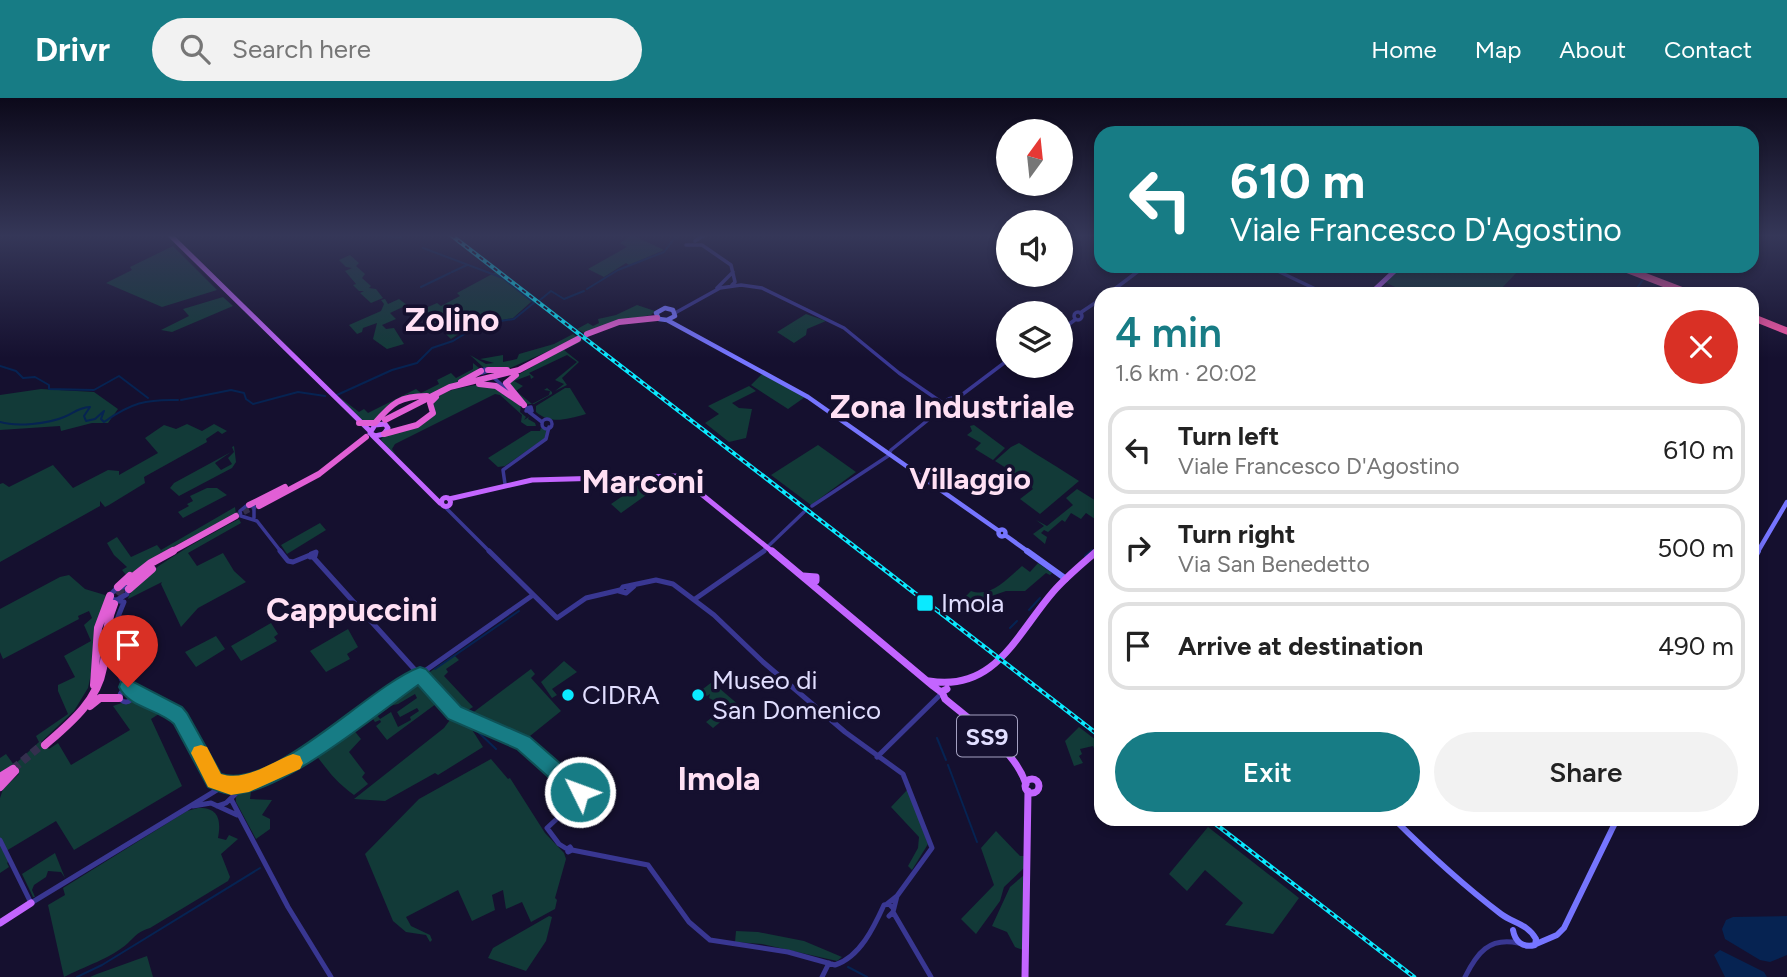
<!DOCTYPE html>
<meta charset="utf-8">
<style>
:root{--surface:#fff;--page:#f2f2f2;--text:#222;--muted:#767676;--line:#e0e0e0;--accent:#177c85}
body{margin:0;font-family:Figtree,sans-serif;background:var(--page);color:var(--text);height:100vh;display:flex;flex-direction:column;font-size:26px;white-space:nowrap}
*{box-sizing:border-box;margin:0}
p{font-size:23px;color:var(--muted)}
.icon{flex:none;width:38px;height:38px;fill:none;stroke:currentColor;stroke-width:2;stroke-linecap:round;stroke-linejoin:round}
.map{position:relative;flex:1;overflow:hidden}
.sheet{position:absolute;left:1094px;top:189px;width:665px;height:539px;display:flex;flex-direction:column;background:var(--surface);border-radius:21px;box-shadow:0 4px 10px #0003}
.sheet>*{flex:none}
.banner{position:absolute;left:1094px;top:28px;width:665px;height:147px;border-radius:21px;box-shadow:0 4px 10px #0003;background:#177c85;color:#fff;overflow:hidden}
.needle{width:46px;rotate:15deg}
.tools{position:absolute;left:996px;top:21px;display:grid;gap:14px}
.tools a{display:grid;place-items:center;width:77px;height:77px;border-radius:50%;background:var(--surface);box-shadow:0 4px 10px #0003;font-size:35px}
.pin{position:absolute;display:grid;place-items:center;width:60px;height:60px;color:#fff;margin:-72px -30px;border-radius:50% 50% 50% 0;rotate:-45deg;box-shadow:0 0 7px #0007}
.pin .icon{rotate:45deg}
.me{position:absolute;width:77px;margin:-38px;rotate:312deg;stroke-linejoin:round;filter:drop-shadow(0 0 5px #0008)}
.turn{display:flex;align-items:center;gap:24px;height:147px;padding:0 21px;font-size:32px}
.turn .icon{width:91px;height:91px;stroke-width:2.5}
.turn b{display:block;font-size:49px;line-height:60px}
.round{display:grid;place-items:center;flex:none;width:74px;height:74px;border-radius:37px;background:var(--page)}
.summary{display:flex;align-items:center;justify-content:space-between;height:119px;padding:0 21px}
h1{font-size:42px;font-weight:600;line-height:52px;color:var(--accent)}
.cta{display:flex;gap:14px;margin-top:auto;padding:14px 21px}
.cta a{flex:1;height:80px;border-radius:42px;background:var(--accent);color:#fff;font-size:28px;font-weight:600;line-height:80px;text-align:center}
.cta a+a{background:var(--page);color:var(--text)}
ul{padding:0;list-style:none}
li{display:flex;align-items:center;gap:21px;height:88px;margin:0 14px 10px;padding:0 7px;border:4px solid var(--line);border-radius:21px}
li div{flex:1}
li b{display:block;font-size:26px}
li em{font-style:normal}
header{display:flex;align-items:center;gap:42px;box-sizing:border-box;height:98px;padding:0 35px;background:var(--accent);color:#fff}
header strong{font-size:33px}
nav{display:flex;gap:38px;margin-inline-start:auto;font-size:24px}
.search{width:490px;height:63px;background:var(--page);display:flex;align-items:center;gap:18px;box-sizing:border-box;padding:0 24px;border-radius:38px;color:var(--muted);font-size:26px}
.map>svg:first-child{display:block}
.green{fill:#123a38}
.water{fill:#062352}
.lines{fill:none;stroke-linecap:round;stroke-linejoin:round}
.stream{stroke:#062352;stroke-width:2}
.trunk-tunnel-far1{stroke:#342f4e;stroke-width:6;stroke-dasharray:6 2.5;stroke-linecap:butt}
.trunk-tunnel{stroke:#342f4e;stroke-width:8;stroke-dasharray:8 4.5;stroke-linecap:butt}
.tertiary-far1{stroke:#393792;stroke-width:3.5}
.tertiary{stroke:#393792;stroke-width:5}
.secondary-far1{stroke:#7675ff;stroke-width:4.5}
.secondary{stroke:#7675ff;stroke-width:6}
.primary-far1{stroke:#c365ff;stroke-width:5}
.primary{stroke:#c365ff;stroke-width:7}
.trunk-far1{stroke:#e15fd5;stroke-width:6}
.trunk{stroke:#e15fd5;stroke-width:8}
.motorway{stroke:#ff59ab;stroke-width:7}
.rail-casing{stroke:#0aeaff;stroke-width:4.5}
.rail{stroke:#15102f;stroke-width:2;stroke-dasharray:4.5;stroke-linecap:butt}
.route{fill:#177c85;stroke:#0f5156;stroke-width:2}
.slow{fill:#f59e0b}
.poi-dot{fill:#0aeaff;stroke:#15102f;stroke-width:2.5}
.labels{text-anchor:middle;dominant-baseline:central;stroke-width:7;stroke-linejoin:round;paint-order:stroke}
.shield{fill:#15102f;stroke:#a4a0c1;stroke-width:2}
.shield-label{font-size:24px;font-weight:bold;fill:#e1deff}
.poi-label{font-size:26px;fill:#e1deff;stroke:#15102f;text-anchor:start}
.quarter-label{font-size:30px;font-weight:bold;fill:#ffe0f4;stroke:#15102f}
.district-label{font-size:33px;font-weight:bold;fill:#ffe0f4;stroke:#15102f}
</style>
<header>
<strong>Drivr</strong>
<div class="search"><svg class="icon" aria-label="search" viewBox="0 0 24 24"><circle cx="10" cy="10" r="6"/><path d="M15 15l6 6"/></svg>Search here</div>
<nav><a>Home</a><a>Map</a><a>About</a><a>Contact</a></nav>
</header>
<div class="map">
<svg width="1787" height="879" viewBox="0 0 1787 879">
<rect width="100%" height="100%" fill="#15102f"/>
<path class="green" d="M632 137 664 152 629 167 626 165 604 179 588 171 627 149 620 145Z
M173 148 217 192 162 209 106 185 132 172 130 169Z
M350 157 359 165 356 168 365 176 362 180 371 188 369 190 376 191 383 200 371 205 360 195 364 193H359L353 187 356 186 345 173 352 170 346 169 339 162Z
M1402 168H1523L1496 196H1397L1393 194 1397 190 1385 184Z
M496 174 532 203 513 220 481 226 478 223 451 241 421 212 437 205 441 208 460 198 457 195Z
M223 199 233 208 172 234 161 232 189 218 183 211Z
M385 201 388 206 399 201 407 207 390 215 396 221 382 227 386 231 394 230 404 246 387 251 373 241 377 225 363 230 362 234 357 236 349 227 381 213 384 206 381 202Z
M637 207 655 213 651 217 622 222 586 236 577 231 588 225 593 228 599 225 598 221 616 217Z
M806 216 826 223 807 231 806 237 794 245 777 234Z
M573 236 578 240 506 272 483 269 470 257 486 266 494 265 480 261 503 257V264L517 261 519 256 554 246Z
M580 241 582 243 564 252 579 264 562 280 567 287 555 293 564 286 555 282 577 264 567 257 529 275 534 279 531 281 530 277 514 283 523 288 516 293 532 306 549 297 550 293 544 292 547 290 552 294V296L534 306H527L507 286 511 281Z
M473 265 479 270C472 280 437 297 424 298 418 298 415 295 408 296L374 323H361L338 298 359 314 364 311 368 315 416 291 421 295 439 286 437 282 451 275 456 280 473 271Z
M763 275 805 299 788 311 751 287Z
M476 287H490L521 308 520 314 526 319 524 322 529 319 528 321 535 325 536 328H527L521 324 522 317 500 297 495 296 395 346 392 351 399 362 381 342 383 338C400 334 422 330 434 317L432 305C441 292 461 290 476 287Z
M749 288 756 293 732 305 739 310 752 311 746 340 729 344 705 325 719 316 708 308Z
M565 290H570L586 316C565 322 550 326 536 314V308Z
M41 291 94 294 118 311 108 325H92L61 333 60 328 0 332V297Z
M187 326 202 333 214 326 227 333 222 336 218 333 206 341 207 344 144 379 145 385 109 407 105 409 100 403V408L0 464V386L3 385 9 389 53 367 73 390 108 372 119 373V377L158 355 145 340 164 327 176 331Z
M974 327 1005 350 993 362 975 351 981 345 967 337 972 333 970 328Z
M541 330 547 332 545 340 505 368 498 369 488 360 531 333H540Z
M1019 345C1040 359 1058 369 1079 383L1040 416 1020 401 1033 391 1027 383 995 363 1011 349Z
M818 347 856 374 811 407 771 377Z
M234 348 236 364 232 370 179 398 170 390 174 385 231 354 215 365 221 372 232 366 228 360 234 354 232 349Z
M646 382 656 390 621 415 611 406Z
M217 390 227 397 183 420 178 414 189 408 187 406 193 403 190 398 207 390Z
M1077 391 1101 406V416L1095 421 1086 415 1081 421 1071 415 1065 424 1062 422 1048 434 1044 432 1041 435 1047 439 1045 446 1033 436 1044 428 1036 422 1047 428 1073 407 1066 400Z
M235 409 236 416 159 456 127 478 122 472 127 469 114 457 107 445 117 439 131 459 157 447 161 452Z
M239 421 241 425 188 455 197 468 223 455 234 473 246 484 198 510 181 529 161 486 162 484 128 501C137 473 212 436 239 421Z
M320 425 326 432 287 456 281 447Z
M1038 465 1052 475 1050 477 1046 475 1025 493H1006L977 503H961L971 493C990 500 1006 482 1022 468L1030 474Z
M69 477 85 491 105 497 107 500 88 590 74 613 41 644 49 651 58 645 71 667 130 632 113 608 136 600 165 612 151 621 182 688 74 752 56 723 6 753 10 762 7 765 9 769 0 775V700L3 691 19 676 11 670 0 677V660L6 656 14 667 39 644 36 638 68 616 58 593V587L75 579 64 558 91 543 84 527 92 520 89 513 78 518 79 521 3 561 0 554V511L60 479Z
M271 525 278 536 274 539 277 543 241 563 231 548Z
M348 531 358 549 347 556 350 561 326 574 310 553Z
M216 538 225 551 196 569 185 554Z
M454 557 459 562 446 571 448 574 444 578 473 609 463 615 427 576Z
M564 563 577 574 552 591 557 597 552 600 541 584Z
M531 571 535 576 531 580 561 613 525 642 471 616Z
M420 580 440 603 387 642 376 628 381 624 380 622 375 624 371 618 385 609 387 611 377 617 380 621 391 614 398 629 411 622 410 619 419 613 417 610 400 619 397 614 417 600 415 596 398 606 389 608 417 588 415 586 392 600Z
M712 584 740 608 713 630 706 624 715 617 722 619 720 613 723 607 709 600 710 596 707 598 699 594Z
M455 615 475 625 471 630 483 649 438 677 435 675 385 703 354 701 444 630Z
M1079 629 1101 646V657L1097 658 1093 648 1080 651 1082 656 1079 658 1083 665 1074 668 1065 643Z
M352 630 361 641 349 654 365 675 362 679 368 686 354 697C335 683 329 674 316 657Z
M491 661 508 681 510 680 545 735 564 755 566 761 555 800 557 802 555 811 531 824 522 804 506 811 503 792 492 797 495 812 472 823 458 792 406 819 411 828 430 837 432 842 430 844 426 837 406 834 393 823 365 756 419 701Z
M245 690 251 694 250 701 272 702 262 717 270 721V731L256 741 236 704V699Z
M908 691 928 746 912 772 908 768 918 750 919 739 891 709Z
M198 710C220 709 221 724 218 740L226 742 229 737 238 741 221 756 230 779 228 783 150 830C139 833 135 838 128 845 112 860 83 869 64 879L48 807 65 797 63 790 187 713Z
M1208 729 1299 800 1273 836 1225 827 1243 805 1205 772 1187 793 1169 776Z
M996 733 1020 758H1025L1024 770 1004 789 1000 803 976 836 961 821 994 787 981 750Z
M55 755 65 780 61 774 48 773 46 779 34 787 32 792 35 799H33L22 776Z
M1024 777 1023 852 1015 849 1007 834 992 828 1010 789Z
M549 818 552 819 546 843 526 873 488 860 493 850Z
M736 833 758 834 804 843 842 859 837 863 762 846 735 844Z
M147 858 153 879H90L97 876Z"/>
<path class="water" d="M1787 818V857L1770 864 1760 862 1725 841 1722 831 1726 822 1733 819Z
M1720 852 1764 874 1767 879H1725L1714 857Z"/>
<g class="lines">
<path class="stream" d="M381 137 401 140
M679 137H698
M423 150 503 180 533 204
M452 174 467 167
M1647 175 1652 168
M421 189 450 175
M587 191 618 172 664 154 677 137
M1633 196 1644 180
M540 202 551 193 564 201 584 193
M0 268 16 273 23 280 35 279 49 287V291L94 292 119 278 148 300
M337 297 392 272 417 265 432 250 453 243 481 226 514 221 535 204
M181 302 231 292 244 295 246 301 253 306 298 294 325 298
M0 324C16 329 48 326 64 319 74 315 77 310 90 309L84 318 86 323 95 321 104 313 101 321 104 324C131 305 146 301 178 302
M1085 458 1092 452
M1029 512 1040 500
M1010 530 1017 523
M435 571 519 513
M476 632 496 651
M937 640 946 662
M948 667 977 744
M848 869 867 879
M77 879 102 867 260 770"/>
<path class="trunk-tunnel-far1" d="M236 418 257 407"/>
<path class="trunk-tunnel" d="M110 507 125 486
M13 671 43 646"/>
<path class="tertiary-far1" d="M695 143 705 137
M686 147H702L731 167 735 184 732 187
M1267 168 1326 196
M717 190 733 174
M1108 196 1145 168
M1074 218a4 4 0 1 1 8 0a4 4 0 1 1-8 0Z
M675 215 720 190 741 187 762 190 844 230 899 275 944 306
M1080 215 1101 201
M1060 233 1076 221
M485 271 488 273 482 275V272Z
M493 279 513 297
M945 307a7 7 0 1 1 14 0a7 7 0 1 1-14 0Z
M955 302 1008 262
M531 309 532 313H526L527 310Z
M529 314 542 324
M940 319 952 313
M542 326a5 5 0 1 1 10 0a5 5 0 1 1-10 0Z
M505 386 503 372 546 341 549 329
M444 408 491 455
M812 408 888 358 891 352 944 309
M254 420V408H246L240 413 241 418 257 423 282 455
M314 455H316
M761 455 804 414"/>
<path class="tertiary" d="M280 453 288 463 293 464 310 457
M489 453 557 520 586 500 620 492
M316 454 315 458 310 459 311 456Z
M313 459 453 614 523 645 575 691
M619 493 626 495 634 488
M620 493 623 489 656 482 673 486 714 517 763 564 845 634 903 676 932 750 897 798 887 806
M695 501 764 453
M117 502 127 496 128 489H118L110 497 111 501 124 504C109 540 106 553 126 590L124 593
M120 598a6 6 0 1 1 12 0a6 6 0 1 1-12 0Z
M132 595 168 611 181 621 215 684
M877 659 941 596
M215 682 231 688 249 685 298 662 533 497
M576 691 580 694 575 698 573 694Z
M231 701 288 809 331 879
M193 708 211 705 237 717
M217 708 226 705 245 687
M0 742 31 805 225 687
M570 749 572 752 568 754 567 751Z
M567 751 559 746 547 730 576 703 578 697
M572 752 648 767 689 824 710 842 788 854 835 867C860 859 874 829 884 807L889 806 893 810
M893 814 931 879
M889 818 893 814 897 798
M822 879 829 865
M1465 879C1477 855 1489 839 1518 845"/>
<path class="secondary-far1" d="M665 210 673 212 675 218 667 222 659 221 656 215Z
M667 222 808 299 999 433
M998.5 435a3.5 3.5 0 1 1 7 0a3.5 3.5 0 1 1-7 0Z
M1005 437 1030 455
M1757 455 1787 404"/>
<path class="secondary" d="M1027 453 1066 481
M1752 464 1758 453
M1394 721C1428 755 1463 787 1501 816 1513 825 1528 826 1536 841L1535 847C1523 850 1515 844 1513 832
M1536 846 1557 837 1564 830 1617 721"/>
<path class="primary-far1" d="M170 137 370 333
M1370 196 1400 168
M385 326 388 330 384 336 375 338 370 335 375 327Z
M372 337 440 405
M441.5 404a4.5 4.5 0 1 1 9 0a4.5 4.5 0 1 1-9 0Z
M449 401 532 382 679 378 774 455
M1095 455 1101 449"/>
<path class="primary" d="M772 453 933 588 941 594 947 591
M803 478 816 479V483L811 485
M929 583C995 594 1016 537 1053 494 1066 479 1082 466 1097 453
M942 594 945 601C973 625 1014 650 1026 686
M1025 688a7 7 0 1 1 14 0a7 7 0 1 1-14 0Z
M0 825 31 805
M1025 879 1028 693"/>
<path class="trunk-far1" d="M587 236 619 224 657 220
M488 272H507
M516 277 506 285 524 307
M461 284 481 273
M479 286 496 288 521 305
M385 322 450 289 519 272 578 241
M359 325H375C392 305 400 298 427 298
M384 336 417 327 433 315 430 305 436 299
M249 407 285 389
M259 408 319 376 366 339
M169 455 236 418"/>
<path class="trunk" d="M128 483 151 465 173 453
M118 489 130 478
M129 491 152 471
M94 587 98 530 110 498
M90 608 100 600H119
M45 647C69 626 97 604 103 570 107 548 105 527 114 506
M0 679 13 671
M0 689 15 673"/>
<path class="motorway" d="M1618 168 1691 196
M1752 219 1787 233"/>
<defs>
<path id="rail" d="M451 137 1101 639
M1209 721 1414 879"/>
</defs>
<use href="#rail" class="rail-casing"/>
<use href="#rail" class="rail"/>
</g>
<linearGradient id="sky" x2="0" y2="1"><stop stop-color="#0c091a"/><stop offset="0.53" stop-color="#353758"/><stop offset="1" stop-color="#353758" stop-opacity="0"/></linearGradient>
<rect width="1787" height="260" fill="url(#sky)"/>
<path class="route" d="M420 569 426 571 461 609 530 639 586 688 589 694 586 701 580 703 573 701 517 651 448 621 418 587C376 617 283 694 234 696 225 697 216 692 208 689L174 626C159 611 129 610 119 589L121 584 128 581 182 609 187 615 221 676C273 693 370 587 420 569Z"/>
<path class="slow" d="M201 647 207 649 221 676C246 684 271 664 293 656L300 658 303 665 300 671 249 694 231 697 208 689 191 655 194 649Z"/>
<g class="poi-dot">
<rect x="916" y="496" width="18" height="18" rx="3.5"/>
<circle cx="568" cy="597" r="7"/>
<circle cx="698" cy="597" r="7"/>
</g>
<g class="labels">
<rect class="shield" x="957" y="617.5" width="60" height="41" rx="5"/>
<g class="shield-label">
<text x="987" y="638">SS9</text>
</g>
<g class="poi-label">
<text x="941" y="505">Imola</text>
<text x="712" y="582">Museo di<tspan x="712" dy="30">San Domenico</tspan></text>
<text x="582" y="597">CIDRA</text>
</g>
<g class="quarter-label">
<text x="970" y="380">Villaggio</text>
</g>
<g class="district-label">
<text x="452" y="221">Zolino</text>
<text x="952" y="308">Zona Industriale</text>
<text x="643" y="383">Marconi</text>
<text x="352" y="511">Cappuccini</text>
<text x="719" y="680">Imola</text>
</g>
</g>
</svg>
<div class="tools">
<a><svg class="needle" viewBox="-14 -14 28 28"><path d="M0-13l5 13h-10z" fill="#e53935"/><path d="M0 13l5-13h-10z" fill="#767676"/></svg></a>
<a><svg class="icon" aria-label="sound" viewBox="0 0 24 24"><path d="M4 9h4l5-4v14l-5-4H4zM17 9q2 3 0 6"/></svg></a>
<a><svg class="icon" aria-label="layers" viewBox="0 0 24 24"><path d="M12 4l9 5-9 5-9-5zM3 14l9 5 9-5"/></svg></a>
</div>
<div class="pin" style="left:128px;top:589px;background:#d93025"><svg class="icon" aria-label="arrive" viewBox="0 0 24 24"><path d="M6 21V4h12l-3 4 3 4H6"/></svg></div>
<svg class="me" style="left:580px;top:694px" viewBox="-20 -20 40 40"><circle r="17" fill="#177c85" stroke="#fff" stroke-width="3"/><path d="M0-11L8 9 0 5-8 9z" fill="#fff"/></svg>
<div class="banner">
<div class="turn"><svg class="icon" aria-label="left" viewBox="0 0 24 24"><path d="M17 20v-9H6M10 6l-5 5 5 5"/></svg><div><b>610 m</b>Viale Francesco D'Agostino</div></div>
</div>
<section class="sheet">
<div class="summary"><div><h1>4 min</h1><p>1.6 km · 20:02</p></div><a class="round" style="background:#d93025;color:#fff"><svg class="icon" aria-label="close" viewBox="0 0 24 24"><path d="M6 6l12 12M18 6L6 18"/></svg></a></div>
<ul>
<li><svg class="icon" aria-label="left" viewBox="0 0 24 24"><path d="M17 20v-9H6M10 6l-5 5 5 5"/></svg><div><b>Turn left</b><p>Viale Francesco D'Agostino</p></div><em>610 m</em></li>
<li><svg class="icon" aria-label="right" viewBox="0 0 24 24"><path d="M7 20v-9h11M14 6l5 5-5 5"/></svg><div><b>Turn right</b><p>Via San Benedetto</p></div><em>500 m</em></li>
<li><svg class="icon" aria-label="arrive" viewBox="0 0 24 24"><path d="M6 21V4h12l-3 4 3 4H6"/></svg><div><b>Arrive at destination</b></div><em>490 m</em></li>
</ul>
<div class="cta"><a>Exit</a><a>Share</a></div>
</section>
</div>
